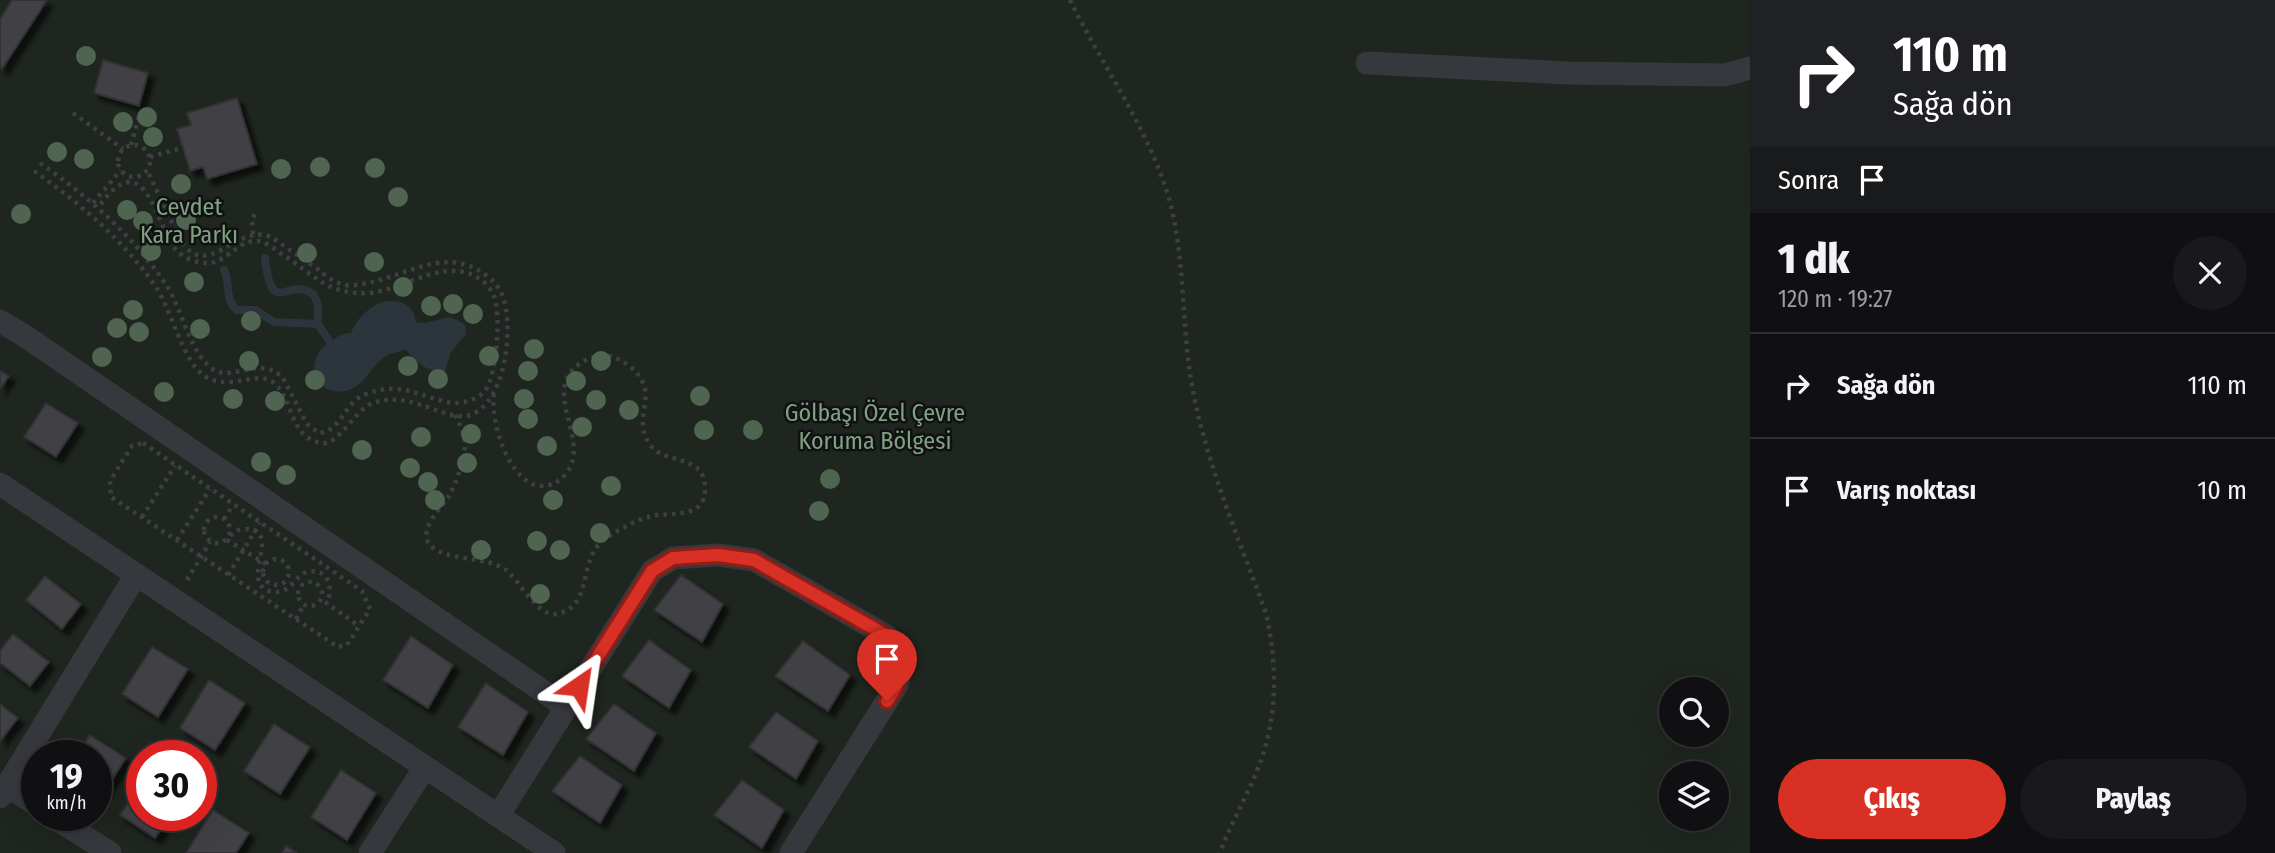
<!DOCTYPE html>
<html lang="tr">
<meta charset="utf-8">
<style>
:root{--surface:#101012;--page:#19191b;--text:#f1f3f6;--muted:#9c9d9f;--line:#303032;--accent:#d93025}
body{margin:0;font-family:"Fira Sans Condensed",sans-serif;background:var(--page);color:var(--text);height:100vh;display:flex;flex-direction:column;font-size:26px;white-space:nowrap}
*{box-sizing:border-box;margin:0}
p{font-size:23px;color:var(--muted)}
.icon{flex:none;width:38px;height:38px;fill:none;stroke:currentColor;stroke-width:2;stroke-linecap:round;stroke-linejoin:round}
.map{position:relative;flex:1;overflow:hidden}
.details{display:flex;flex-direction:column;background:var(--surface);width:525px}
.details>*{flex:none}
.top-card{background:#202124;color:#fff;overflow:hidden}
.fabs{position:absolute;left:1659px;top:677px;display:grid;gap:14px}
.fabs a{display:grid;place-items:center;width:70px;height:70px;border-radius:50%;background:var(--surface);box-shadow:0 7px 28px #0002,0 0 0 2px var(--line);font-size:35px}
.speed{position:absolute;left:21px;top:740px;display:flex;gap:14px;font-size:35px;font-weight:700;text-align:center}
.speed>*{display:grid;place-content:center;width:91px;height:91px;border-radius:50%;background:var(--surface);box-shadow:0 7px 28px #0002,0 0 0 2px var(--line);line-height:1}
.speed small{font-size:18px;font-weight:400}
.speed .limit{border:10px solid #d22;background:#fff;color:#111}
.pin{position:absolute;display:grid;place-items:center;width:60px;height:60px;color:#fff;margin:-72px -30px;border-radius:50% 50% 50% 0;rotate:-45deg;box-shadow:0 0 7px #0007}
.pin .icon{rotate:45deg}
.me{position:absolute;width:77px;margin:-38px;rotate:32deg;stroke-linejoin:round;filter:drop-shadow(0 0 5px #0008)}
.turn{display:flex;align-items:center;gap:24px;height:147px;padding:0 28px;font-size:32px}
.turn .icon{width:91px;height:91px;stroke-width:2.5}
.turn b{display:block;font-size:49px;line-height:60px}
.then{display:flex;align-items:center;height:66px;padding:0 28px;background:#0003;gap:14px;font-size:26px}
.round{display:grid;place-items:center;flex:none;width:74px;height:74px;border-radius:37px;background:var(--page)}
.overview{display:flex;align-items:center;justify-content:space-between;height:119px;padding:0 28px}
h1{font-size:42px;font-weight:800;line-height:52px}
.primary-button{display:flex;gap:14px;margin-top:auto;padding:14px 28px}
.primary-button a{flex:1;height:80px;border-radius:42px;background:var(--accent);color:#fff;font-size:28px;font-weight:800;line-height:80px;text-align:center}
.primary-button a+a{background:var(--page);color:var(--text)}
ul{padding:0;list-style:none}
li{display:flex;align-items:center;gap:21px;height:105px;padding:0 28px;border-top:2px solid var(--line)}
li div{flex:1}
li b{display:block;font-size:26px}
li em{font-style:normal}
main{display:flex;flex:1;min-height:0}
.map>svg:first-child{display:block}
.green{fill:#1e261f;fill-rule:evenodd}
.water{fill:#2c353c}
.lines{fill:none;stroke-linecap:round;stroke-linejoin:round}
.stream{stroke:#2c353c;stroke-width:8}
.building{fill:#404145;stroke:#303034;stroke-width:2;filter:url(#shadow)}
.path{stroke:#3d3f44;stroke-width:4.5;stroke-dasharray:3.5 5;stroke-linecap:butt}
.street{stroke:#37383d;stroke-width:23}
.tree{fill:#506452}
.route-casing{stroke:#8d1f18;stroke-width:18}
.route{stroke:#d93025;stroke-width:12}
.labels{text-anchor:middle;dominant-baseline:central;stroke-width:5;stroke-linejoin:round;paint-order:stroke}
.park-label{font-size:24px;fill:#7fa381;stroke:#111113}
</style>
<main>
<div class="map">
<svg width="1750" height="853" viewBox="0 0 1750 853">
<defs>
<filter id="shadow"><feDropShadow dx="6" dy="6" stdDeviation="2" flood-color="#0009"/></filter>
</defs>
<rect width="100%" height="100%" fill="#161618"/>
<path class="green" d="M0 0H1750V853H0ZM1671 690H1717V735H1671ZM37 756H96V816H37ZM142 756H201V816H142ZM1671 774H1717V819H1671Z"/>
<path class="water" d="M388 301C404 301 413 305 416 322L424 323 450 317 465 324 466 334 451 352 445 371C426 373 417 362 405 349 399 353 391 352 385 357 371 366 366 384 349 390 318 400 299 362 331 341 338 336 343 333 351 333 357 318 372 303 388 301Z"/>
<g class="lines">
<path class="stream" d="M265 258C272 321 288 274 314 295L318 305V324L330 342
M224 270C231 284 224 300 237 310H255L274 322 318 324"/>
</g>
<path class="building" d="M12 0H47L2 69 0 67V19Z
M103 60 148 73 139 106 94 93Z
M237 98 257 164 207 179 203 167 190 171 177 129 191 125 187 113Z
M0 371 9 376 0 389Z
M46 403 78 423 56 457 24 437Z
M681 575 723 604 702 642 654 610Z
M45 576 81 604 62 629 26 600Z
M13 634 49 662 30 686 0 663V651Z
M411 636 453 665 428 708 383 680Z
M649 640 691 670 669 708 622 676Z
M803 641 850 675 828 711 775 676Z
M152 647 188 669 158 717 122 694Z
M209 680 245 703 215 750 180 728Z
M486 683 528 712 503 755 458 727Z
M0 704 18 718 0 741Z
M614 704 656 733 634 771 586 739Z
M776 712 818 741 796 779 749 747Z
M274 724 310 747 280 794 244 771Z
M90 735 126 758 96 804V756H77Z
M580 756 622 785 600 823 552 791Z
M341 770 376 793 347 840 311 817Z
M742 780 784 810 762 848 714 815Z
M142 781V816H170L155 838 120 815Z
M213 810 249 833 236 853H186Z
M286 846 297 853H282Z"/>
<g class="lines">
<path class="path" d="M1070 0C1102 65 1146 125 1168 195 1187 260 1180 329 1194 396 1209 470 1240 542 1266 613 1278 668 1278 721 1256 773 1245 800 1230 825 1220 853
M73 113 123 149
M118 161a16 16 0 1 1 32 0a16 16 0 1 1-32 0Z
M131 145 140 113
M150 157 178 149
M40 163C89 197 133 236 167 286 182 309 190 355 214 370 229 378 246 367 262 368 269 368 275 372 282 376L307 424 319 433C338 432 343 410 357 399 362 395 370 392 376 391 410 381 438 408 464 402 472 400 481 397 486 389 497 373 501 314 494 296 493 292 488 286 485 283 449 252 406 290 369 293 326 295 314 274 280 253 274 248 264 241 257 241 239 240 227 261 210 263 199 264 183 258 176 250 154 222 145 141 98 208
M34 171C81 204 123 240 156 287 171 310 183 360 203 375 228 393 257 369 274 383 294 400 289 437 321 443 339 446 354 410 373 403 411 389 446 423 470 415 507 403 515 321 501 292 497 284 490 278 483 273 445 248 411 273 372 282 363 284 350 287 341 284 333 282 325 275 319 270 303 259 287 248 271 237 237 222 206 284 180 239L147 170
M93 203 121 170
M253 234 252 219 257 211
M455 415C460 425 465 435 465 445 464 461 457 481 449 496 442 508 416 530 431 546 446 561 487 556 506 570 520 581 538 617 556 614 586 609 582 577 592 555 596 545 604 539 614 533 626 526 639 519 652 516 672 512 706 519 705 488 705 481 703 473 698 469 685 457 662 460 651 446 628 417 665 393 628 365 622 361 616 357 609 356 599 354 588 358 579 364 539 394 595 442 564 476 557 483 551 486 541 486 509 484 490 421 494 395
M143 443 362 591 370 609 347 645 338 647 329 641 111 497 110 481 132 446Z
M204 530a13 13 0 1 1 26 0a13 13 0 1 1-26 0Z
M142 517 175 466
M224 519 233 505
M177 540 210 489
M263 572a13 13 0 1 1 26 0a13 13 0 1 1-26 0Z
M266 564C253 556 240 548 227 540 232 533 237 529 245 529 283 530 242 576 266 590 271 592 277 593 282 591 293 588 296 575 307 572 328 567 334 588 327 603
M228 575 260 523
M187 580 210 542
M298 594a12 12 0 1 1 24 0a12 12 0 1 1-24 0Z
M325 602 359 626
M296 619 304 604"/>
<path class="street" d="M1367 63 1569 73 1724 75 1750 68
M0 321 25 336 566 707
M0 484 554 853
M6 785 37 805
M0 797 136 575
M52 816 110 853
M498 816 652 571 673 558 718 555 754 560 887 636 903 657 897 685 791 853
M370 853 425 767"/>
</g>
<g class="tree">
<circle cx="86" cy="56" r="10"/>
<circle cx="147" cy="117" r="10"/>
<circle cx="123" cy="122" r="10"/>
<circle cx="153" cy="137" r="10"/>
<circle cx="57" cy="152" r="10"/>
<circle cx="84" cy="159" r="10"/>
<circle cx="320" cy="167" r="10"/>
<circle cx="375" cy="168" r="10"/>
<circle cx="281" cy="169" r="10"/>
<circle cx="181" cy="184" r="10"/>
<circle cx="398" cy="197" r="10"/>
<circle cx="127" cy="210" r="10"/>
<circle cx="21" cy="214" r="10"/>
<circle cx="186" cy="220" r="10"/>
<circle cx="143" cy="221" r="10"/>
<circle cx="151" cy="251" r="10"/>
<circle cx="307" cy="253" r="10"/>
<circle cx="374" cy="262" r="10"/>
<circle cx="194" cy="282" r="10"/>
<circle cx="403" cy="287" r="10"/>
<circle cx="453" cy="304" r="10"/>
<circle cx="431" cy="306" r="10"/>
<circle cx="133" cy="310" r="10"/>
<circle cx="473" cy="314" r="10"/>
<circle cx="251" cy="321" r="10"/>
<circle cx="117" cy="328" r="10"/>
<circle cx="200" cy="329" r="10"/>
<circle cx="139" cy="332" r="10"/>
<circle cx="534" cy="349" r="10"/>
<circle cx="489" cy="356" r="10"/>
<circle cx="102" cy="357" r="10"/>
<circle cx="249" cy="361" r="10"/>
<circle cx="601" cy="361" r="10"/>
<circle cx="408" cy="366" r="10"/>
<circle cx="528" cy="371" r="10"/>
<circle cx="438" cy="379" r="10"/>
<circle cx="315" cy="380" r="10"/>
<circle cx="576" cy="381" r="10"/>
<circle cx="164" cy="392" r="10"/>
<circle cx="700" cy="396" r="10"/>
<circle cx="233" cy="399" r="10"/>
<circle cx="524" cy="399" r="10"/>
<circle cx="596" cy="400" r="10"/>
<circle cx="275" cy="401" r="10"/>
<circle cx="629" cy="410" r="10"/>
<circle cx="528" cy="419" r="10"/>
<circle cx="582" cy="427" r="10"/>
<circle cx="704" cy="430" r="10"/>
<circle cx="753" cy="430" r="10"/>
<circle cx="471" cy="434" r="10"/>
<circle cx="421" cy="437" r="10"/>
<circle cx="547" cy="446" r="10"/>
<circle cx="362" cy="450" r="10"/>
<circle cx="261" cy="462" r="10"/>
<circle cx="467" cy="463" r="10"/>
<circle cx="410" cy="468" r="10"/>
<circle cx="286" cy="475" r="10"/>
<circle cx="830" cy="479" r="10"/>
<circle cx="428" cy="482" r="10"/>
<circle cx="611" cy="486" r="10"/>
<circle cx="435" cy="500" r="10"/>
<circle cx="553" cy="500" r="10"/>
<circle cx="819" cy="511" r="10"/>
<circle cx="600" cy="533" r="10"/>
<circle cx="537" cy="541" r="10"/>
<circle cx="481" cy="550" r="10"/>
<circle cx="560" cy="550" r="10"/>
<circle cx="540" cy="594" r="10"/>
</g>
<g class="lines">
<defs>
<path id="route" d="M579 686 652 571 673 558 718 555 754 560 887 636 903 657 897 685 887 701"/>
</defs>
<use href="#route" class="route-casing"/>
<use href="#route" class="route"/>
</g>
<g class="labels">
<g class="park-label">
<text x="189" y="207">Cevdet<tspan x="189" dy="28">Kara Parkı</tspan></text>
<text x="875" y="413">Gölbaşı Özel Çevre<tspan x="875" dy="28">Koruma Bölgesi</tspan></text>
</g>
</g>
</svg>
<div class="fabs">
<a><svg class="icon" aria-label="search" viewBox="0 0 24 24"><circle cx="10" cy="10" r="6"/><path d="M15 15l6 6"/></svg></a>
<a><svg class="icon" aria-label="layers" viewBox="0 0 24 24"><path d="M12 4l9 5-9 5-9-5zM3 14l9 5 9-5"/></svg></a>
</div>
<div class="speed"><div>19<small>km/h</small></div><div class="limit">30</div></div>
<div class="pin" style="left:887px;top:701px;background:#d93025"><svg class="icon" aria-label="arrive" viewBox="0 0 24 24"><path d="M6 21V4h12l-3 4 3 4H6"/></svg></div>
<svg class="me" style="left:579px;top:686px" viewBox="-20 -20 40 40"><path d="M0-17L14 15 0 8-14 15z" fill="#d93025" stroke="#fff" stroke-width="4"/></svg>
</div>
<section class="details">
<div class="top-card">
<div class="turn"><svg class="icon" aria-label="right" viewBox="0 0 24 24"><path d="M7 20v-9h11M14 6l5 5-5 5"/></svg><div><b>110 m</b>Sağa dön</div></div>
<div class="then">Sonra<svg class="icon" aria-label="arrive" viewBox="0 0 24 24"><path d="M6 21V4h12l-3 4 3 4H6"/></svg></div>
</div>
<div class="overview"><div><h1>1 dk</h1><p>120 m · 19:27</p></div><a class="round"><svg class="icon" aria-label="close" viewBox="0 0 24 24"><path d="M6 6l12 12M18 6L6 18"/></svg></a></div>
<ul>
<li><svg class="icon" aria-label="right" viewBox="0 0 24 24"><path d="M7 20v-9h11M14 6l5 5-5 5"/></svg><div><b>Sağa dön</b></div><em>110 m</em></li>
<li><svg class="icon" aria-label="arrive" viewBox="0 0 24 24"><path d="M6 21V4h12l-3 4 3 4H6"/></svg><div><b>Varış noktası</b></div><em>10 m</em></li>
</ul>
<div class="primary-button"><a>Çıkış</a><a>Paylaş</a></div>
</section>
</main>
